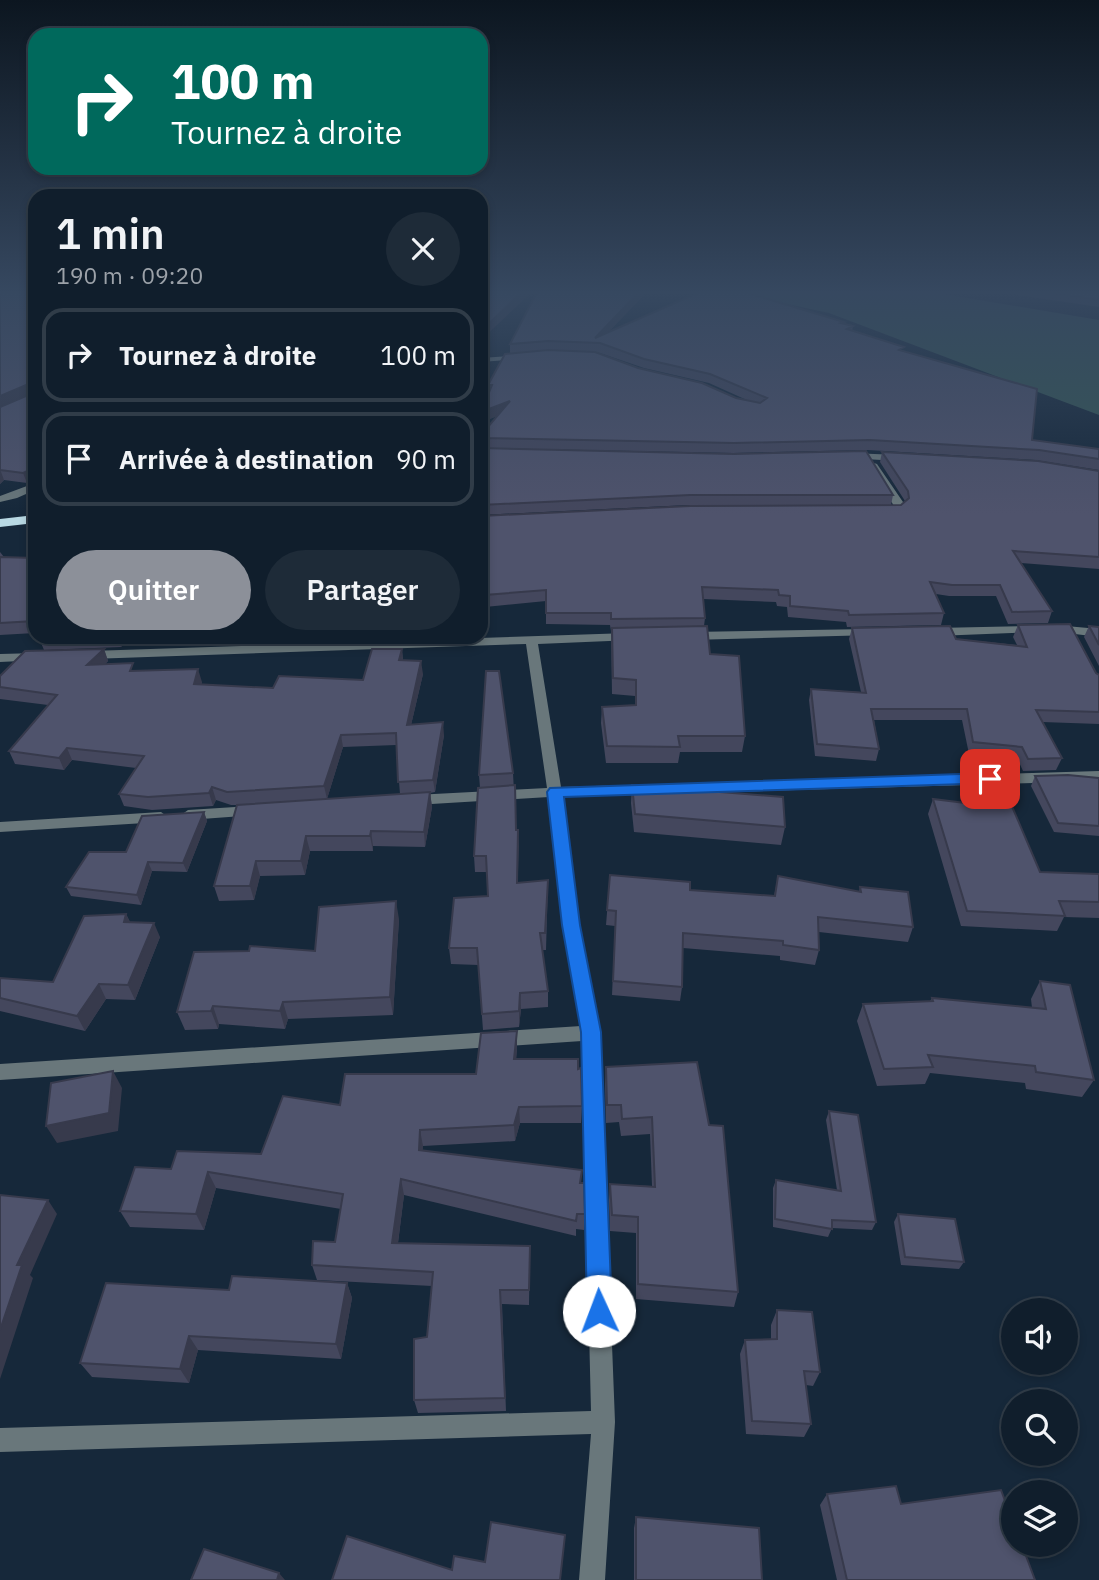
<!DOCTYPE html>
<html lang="fr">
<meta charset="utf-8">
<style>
:root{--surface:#101e2c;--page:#1e2b38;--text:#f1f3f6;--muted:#9ca2a9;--line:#303c48;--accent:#8c9099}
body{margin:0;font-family:"IBM Plex Sans",sans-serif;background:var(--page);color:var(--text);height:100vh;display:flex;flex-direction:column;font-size:26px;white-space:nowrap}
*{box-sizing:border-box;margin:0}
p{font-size:23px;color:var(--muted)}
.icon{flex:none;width:38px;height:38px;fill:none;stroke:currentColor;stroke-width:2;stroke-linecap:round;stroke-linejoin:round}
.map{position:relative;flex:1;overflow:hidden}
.drawer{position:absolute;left:28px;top:189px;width:460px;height:455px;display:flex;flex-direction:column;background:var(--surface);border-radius:21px;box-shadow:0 4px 10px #0003,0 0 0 2px var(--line)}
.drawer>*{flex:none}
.guide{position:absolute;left:28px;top:28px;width:460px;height:147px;border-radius:21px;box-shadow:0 4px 10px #0003,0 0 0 2px var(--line);background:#00695c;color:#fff;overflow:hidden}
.buttons{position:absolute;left:1001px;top:1298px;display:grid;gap:14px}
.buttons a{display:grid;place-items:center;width:77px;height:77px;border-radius:50%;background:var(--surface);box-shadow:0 4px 10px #0003,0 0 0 2px var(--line);font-size:35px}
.pin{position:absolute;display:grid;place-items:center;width:60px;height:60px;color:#fff;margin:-30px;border-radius:14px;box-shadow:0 4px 10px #0006}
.me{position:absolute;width:77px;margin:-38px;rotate:358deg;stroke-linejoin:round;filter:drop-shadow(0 0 5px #0008)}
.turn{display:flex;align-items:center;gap:24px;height:147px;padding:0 28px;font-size:32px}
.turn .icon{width:91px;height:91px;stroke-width:2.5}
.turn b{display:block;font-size:49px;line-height:60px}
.round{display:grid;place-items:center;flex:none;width:74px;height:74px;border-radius:37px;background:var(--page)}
.headline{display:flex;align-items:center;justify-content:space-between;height:119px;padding:0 28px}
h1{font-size:42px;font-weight:600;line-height:52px}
.cta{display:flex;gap:14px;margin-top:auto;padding:14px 28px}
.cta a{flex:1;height:80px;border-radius:42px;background:var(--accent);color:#fff;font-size:28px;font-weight:600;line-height:80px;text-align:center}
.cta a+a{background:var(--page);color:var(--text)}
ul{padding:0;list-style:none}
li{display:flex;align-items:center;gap:21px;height:94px;margin:0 14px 10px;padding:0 14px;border:4px solid var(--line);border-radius:21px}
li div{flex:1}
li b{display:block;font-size:26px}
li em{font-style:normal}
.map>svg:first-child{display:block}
.water{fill:#365856}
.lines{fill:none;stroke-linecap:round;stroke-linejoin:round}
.minor{fill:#69777b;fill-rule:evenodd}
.trunk{fill:#b8d8e3;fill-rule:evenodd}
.wall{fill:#44475d;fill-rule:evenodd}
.shaded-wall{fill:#373a4c}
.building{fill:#4f536c;stroke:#373a4c;stroke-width:2}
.route{fill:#1a73e8;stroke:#114b97;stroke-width:2}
</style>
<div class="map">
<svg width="1099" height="1580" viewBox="0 0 1099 1580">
<rect width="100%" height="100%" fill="#16283a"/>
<path class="water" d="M732 292H932L1099 320V415L829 313Z"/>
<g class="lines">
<path class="minor" d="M524 355 525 357 521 359 481 362V358Z
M850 453 899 455 904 458 899 461 847 458V454Z
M874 463 877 464 903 502V509L885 515 880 512 894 506 869 466Z
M35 483V490L17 498 0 502V496Z
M1055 625 1099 629V637L1051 631V627Z
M1035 626 1039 628V632L936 636 930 632 936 628Z
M870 629 874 631V635L691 640 685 636 691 632Z
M629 633 633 634V640L538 644 561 787 1099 771V781L563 797 579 925 600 1033 615 1422 605 1580H579L591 1434 0 1452V1428L591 1411 582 1041 0 1080V1064L581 1026 563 925 549 797 415 805 408 800 415 795 547 788 526 644 90 659 84 655 90 651Z
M38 653 42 654 44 657 42 660 0 662V654Z
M251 806 258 811 256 815 188 820 181 815 188 810Z
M161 812 168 817 161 822 0 832V822Z"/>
<path class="trunk" d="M35 515V523L0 527V519Z"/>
</g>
<path class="wall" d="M35 292V482L34 481 27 483 4 480 0 484V407Z
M537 292H647L609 331 843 324 853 326 852 331 903 351 1032 440 1099 449V470L1035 460 868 450 733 453 481 448V435L497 416 482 422 489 394 488 385 510 353V344ZM595 352 600 353 644 368 709 383 749 401 736 398 638 368Z
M998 292H1099V307Z
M481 448 893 495 891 505H901L905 501 880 462 882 452 1099 471V569L1021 563 1052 611 1048 623 1008 624 996 596H949L936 594 944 613 941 625 847 627 846 622 788 617 787 607 777 606 776 602 703 599 705 618 704 626 710 654 745 736 742 752H680L678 763H606L601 723 602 707 635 705V696L612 694 611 631 610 625 546 624V601L485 607V611H481V516L794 505H689L481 515Z
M0 552 4 557 35 558V633L0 635Z
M1018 625 1099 675V724L1042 722 1062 758 1056 770 1023 771 1018 760 969 754 962 720H874L879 749 876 761 815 756 809 700 811 689 861 692 849 639 852 628 1017 645 1013 637Z
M1089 626 1099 627V666L1084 637Z
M40 637H131L121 647 44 650 39 638Z
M104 649 108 661 104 665 135 671 202 682 201 685 273 688 363 680 402 649 403 661 423 674 411 725 444 735 435 792 430 793 432 807 425 847 373 846V851H310L305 875 260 876 254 900 219 901 214 886 237 805H231L216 800 213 806 152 810 124 806 119 794 136 768 72 760 64 770 15 764 9 751 48 705 0 699V687ZM396 745 400 794 327 799 343 747Z
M513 773 516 830H518V883L548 880 546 950H542L548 991V1007L521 1009 519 1027 483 1030 478 965 451 964 449 948 488 896 487 872H475L474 856 480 788 479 775Z
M1035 776 1099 778V836L1054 832 1031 786Z
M632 785 785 827 781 845 634 832 631 803Z
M981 792 1040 872 1099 874V918L1064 917 1057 931 961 926 928 814 933 799 976 804Z
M204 812 207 821 187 872 152 871 141 905 71 896 66 887 126 852Z
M610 875 690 890 774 896 778 876 859 892 860 887 913 927 908 942 819 932V950L815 965 780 960V956L683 948 682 987 680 1001 612 995 615 926 606 925Z
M126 914 130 922 160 937 135 1000 106 999 85 1031 0 1011V978L53 982Z
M399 919 393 1015 288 1019 285 1029 219 1024 218 1029 185 1030 177 1012 315 951Z
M1040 981 1094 1080 1082 1097 1026 1089 1025 1083 930 1073 925 1084 877 1086 857 1021 863 1004 930 1001 932 998 1032 1008 1031 999Z
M517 1048 516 1059 582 1106 581 1123H520L515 1141 423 1146 422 1151 581 1183 585 1214 584 1230 576 1229V1236L404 1195 398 1243 530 1246 529 1305 502 1304 506 1411 418 1413 414 1400 427 1337 432 1286 317 1280 312 1265 335 1242 341 1209 216 1188 204 1230 130 1227 120 1211 171 1169 261 1154 340 1105 476 1074Z
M697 1062 738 1292 734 1307 636 1299V1233L610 1231 609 1200 610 1184 652 1186 650 1134 621 1136 619 1122 606 1123 605 1084 606 1067Z
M829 1111 876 1222 872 1230 832 1228 828 1237 773 1227V1188L776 1180 837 1190 826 1120Z
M898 1214 964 1262 959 1269 901 1265 894 1222Z
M347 1283 352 1298 341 1359 198 1350 189 1383 92 1377 80 1363 229 1290Z
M777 1310 820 1372 813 1386 806 1385 811 1424 804 1437 746 1434 740 1354 745 1340 771 1339V1325Z
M827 1494 901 1504 1035 1580H837L820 1505Z
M636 1517 762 1580H634V1528Z"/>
<path class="shaded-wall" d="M522 292H532L481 340V331Z
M639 292H647L598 343 595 338Z
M31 383 34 393 0 407V396Z
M510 401V411L482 422 481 412Z
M0 469 4 480 0 484Z
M30 470 34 481 27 483 23 473Z
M118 637H131L121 647Z
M104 649 108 661 92 678 87 665Z
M402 649 403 662 399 660Z
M421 661 423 674 408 738 407 725Z
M198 669 202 682 197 697 194 684Z
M443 722 444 735 435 792 433 780Z
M341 735 343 747 327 799 324 786Z
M67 748 72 760 64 770 59 758Z
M212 787 216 800 213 806 209 793Z
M430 792 432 807 425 847 424 832Z
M204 812 207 821 187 872 183 863Z
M518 830 519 846 517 899V883Z
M371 831 373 846V851L370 836Z
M306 836 310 851 305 875 301 861Z
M256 861 260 876 254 900 250 886Z
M148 862 152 871 141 905 137 895Z
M396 901 399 919 393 1015 390 997Z
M126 914 133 928 124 922Z
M154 923 160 937 135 1000 128 985Z
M99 984 106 999 85 1031 77 1016Z
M520 993 521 1009 519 1027V1011Z
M283 1002 288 1019 285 1029 280 1011Z
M213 1006 219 1024 218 1029 211 1011Z
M517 1031V1048L515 1076 514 1059Z
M113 1071 122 1088 118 1131 57 1143 46 1126Z
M519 1107 520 1123 515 1141 514 1125Z
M420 1130 423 1146 422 1167 419 1150Z
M208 1172 216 1188 204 1230 196 1214Z
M401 1179 404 1195 396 1258 392 1243Z
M48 1200 57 1214 30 1275 33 1278 0 1379V1330L17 1265Z
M347 1283 352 1298 341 1359 336 1344Z
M189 1336 198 1350 189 1383 180 1369Z
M279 1573 285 1580H277Z"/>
<path class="building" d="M0 292H35V475L30 470 23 473 0 470V407L33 393 34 386 31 383 0 396Z
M481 292H522L481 331Z
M537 292H639L595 338 700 292H744L844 322 841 323 853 326 847 329 904 347 899 350 1037 389 1032 440 1099 449V459L1039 450 870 440 734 443 481 438V435L510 401 481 412 492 385H488L505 354 548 350 595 352 638 368 702 383 736 398 760 403 767 398 710 374 644 359 600 343 548 341 510 344Z
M1047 292H1099V300Z
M481 448 734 454 866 451 893 495H690L481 505Z
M882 452 1038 461 1099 471V557L1013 551 1052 611 1012 612 1000 585H952L930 582 944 613 849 615 848 611 790 606V596L779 595 778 590 702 587 705 618 611 619V613H546V590L485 595V600H481V516L690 506 901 505 909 498 908 491Z
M0 557 35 558V621L0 623Z
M1070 624 1096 673 1099 675V712L1036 710 1062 758 1028 759 1022 747 973 742 967 709H871L879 749 817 744 811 689 866 693 852 628 950 626 956 639 1027 647 1018 625Z
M707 626 710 654 739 656 745 736H678L680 747 607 746 602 707 636 705V680L613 678 612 628Z
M1089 626 1099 627V645Z
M40 637H73L39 638Z
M104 649 87 665 133 663 130 671 198 669 194 684 273 688 279 676 363 680 372 649H402L399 660 421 661 407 725 443 722 433 780 398 782 396 733 341 735 324 786 227 792 212 787 209 793 148 797 119 794 144 756 67 748 59 758 9 751 57 695 0 687V676L25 651Z
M486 671H499L513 773 479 775Z
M1068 775 1099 778V826L1058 823 1035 776Z
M515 785 516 830H518L517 883 548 880 545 933H540L548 991 520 993 519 1011 482 1014 477 948H449L454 898 488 896 486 856H474L478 788Z
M632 785 783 797 785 827 635 814Z
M430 792 424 832 371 831 370 836H306L301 861H256L250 886H214L237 805Z
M981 792 1008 797 1040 872 1099 874V902L1059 901 1065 916 967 911 933 799 982 805Z
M204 812 183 863 148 862 137 895 66 887 89 852H126L142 816Z
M610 875 690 882V890L775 896 778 876 861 892 860 887 908 892 913 927 818 917 819 950 783 945V941L683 933 682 987 613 981 616 911 607 910Z
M396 901 390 997 283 1002 280 1011 213 1006 211 1011 177 1012 194 952 249 951 250 946 315 951 319 907Z
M126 914 124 922 154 923 128 985 99 984 77 1016 0 998V978L53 982 84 916Z
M1040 981 1070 985 1094 1080 1036 1072 1035 1066 928 1055 933 1067 884 1069 863 1004 933 1001 932 998 1046 1009Z
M517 1031 514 1059H578V1069L581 1068 582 1106 519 1107 514 1125 420 1130 419 1150 582 1170 580 1183H584L585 1214H577L576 1221 401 1179 392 1243 530 1246 529 1290H500L505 1398 414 1400V1339L427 1337 433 1272 312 1265 313 1241 335 1242 343 1194 208 1172 196 1214 120 1211 135 1167 171 1169 177 1151 261 1154 283 1096 340 1105 345 1074H476L481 1033Z
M697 1062 709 1125 723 1126 738 1292 638 1284V1217L612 1215 610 1184 655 1187 652 1117 622 1119 621 1105H607L606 1067Z
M113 1071 109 1113 46 1126 51 1083Z
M829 1111 858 1115 876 1222 832 1220V1229L775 1219 776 1180 841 1191Z
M0 1195 48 1200 17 1265H22L0 1330Z
M898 1214 955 1219 964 1262 905 1257Z
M232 1276 347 1283 336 1344 189 1336 180 1369 80 1363 106 1283 229 1290Z
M777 1310 812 1312 820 1372 804 1371 811 1424 752 1421 745 1340 777 1339Z
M896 1486 901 1504 1001 1490 1013 1522V1545H1022L1035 1580H847L827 1494Z
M636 1517 759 1528 762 1580H636Z
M491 1522 565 1535 560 1580H332L347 1536 452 1570 454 1556 485 1562Z
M204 1549 279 1573 277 1580H191Z"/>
<linearGradient id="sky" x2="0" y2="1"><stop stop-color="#0c1620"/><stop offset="0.57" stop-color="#364860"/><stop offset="1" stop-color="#364860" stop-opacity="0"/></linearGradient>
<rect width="1099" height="514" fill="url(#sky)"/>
<path class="route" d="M990 773 998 779 996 783 564 797 580 925 601 1032 612 1311 608 1320 599 1323 591 1320 587 1311 581 1032 562 925 547 792 550 788Z"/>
</svg>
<div class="buttons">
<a><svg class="icon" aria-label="sound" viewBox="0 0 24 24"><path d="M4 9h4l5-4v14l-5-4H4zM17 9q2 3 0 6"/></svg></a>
<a><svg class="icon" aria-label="search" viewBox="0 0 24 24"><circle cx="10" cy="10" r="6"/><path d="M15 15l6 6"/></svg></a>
<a><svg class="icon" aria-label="layers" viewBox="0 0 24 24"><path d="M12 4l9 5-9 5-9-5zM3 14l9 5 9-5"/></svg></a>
</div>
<div class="pin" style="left:990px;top:779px;background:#d93025"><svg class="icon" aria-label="arrive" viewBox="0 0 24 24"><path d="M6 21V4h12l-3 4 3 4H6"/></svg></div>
<svg class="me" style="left:599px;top:1311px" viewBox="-20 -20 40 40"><circle r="19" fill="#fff"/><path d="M0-13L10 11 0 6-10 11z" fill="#1a73e8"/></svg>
<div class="guide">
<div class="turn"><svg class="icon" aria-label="right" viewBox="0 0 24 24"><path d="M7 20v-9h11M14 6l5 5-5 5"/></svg><div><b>100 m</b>Tournez à droite</div></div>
</div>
<section class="drawer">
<div class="headline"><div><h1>1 min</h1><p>190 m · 09:20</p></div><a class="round"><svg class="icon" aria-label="close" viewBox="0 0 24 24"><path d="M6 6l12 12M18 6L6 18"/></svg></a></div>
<ul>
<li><svg class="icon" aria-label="right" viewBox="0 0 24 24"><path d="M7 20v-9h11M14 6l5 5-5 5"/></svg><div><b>Tournez à droite</b></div><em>100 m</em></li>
<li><svg class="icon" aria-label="arrive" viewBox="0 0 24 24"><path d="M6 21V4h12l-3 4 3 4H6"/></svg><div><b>Arrivée à destination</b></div><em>90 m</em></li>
</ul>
<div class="cta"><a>Quitter</a><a>Partager</a></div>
</section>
</div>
